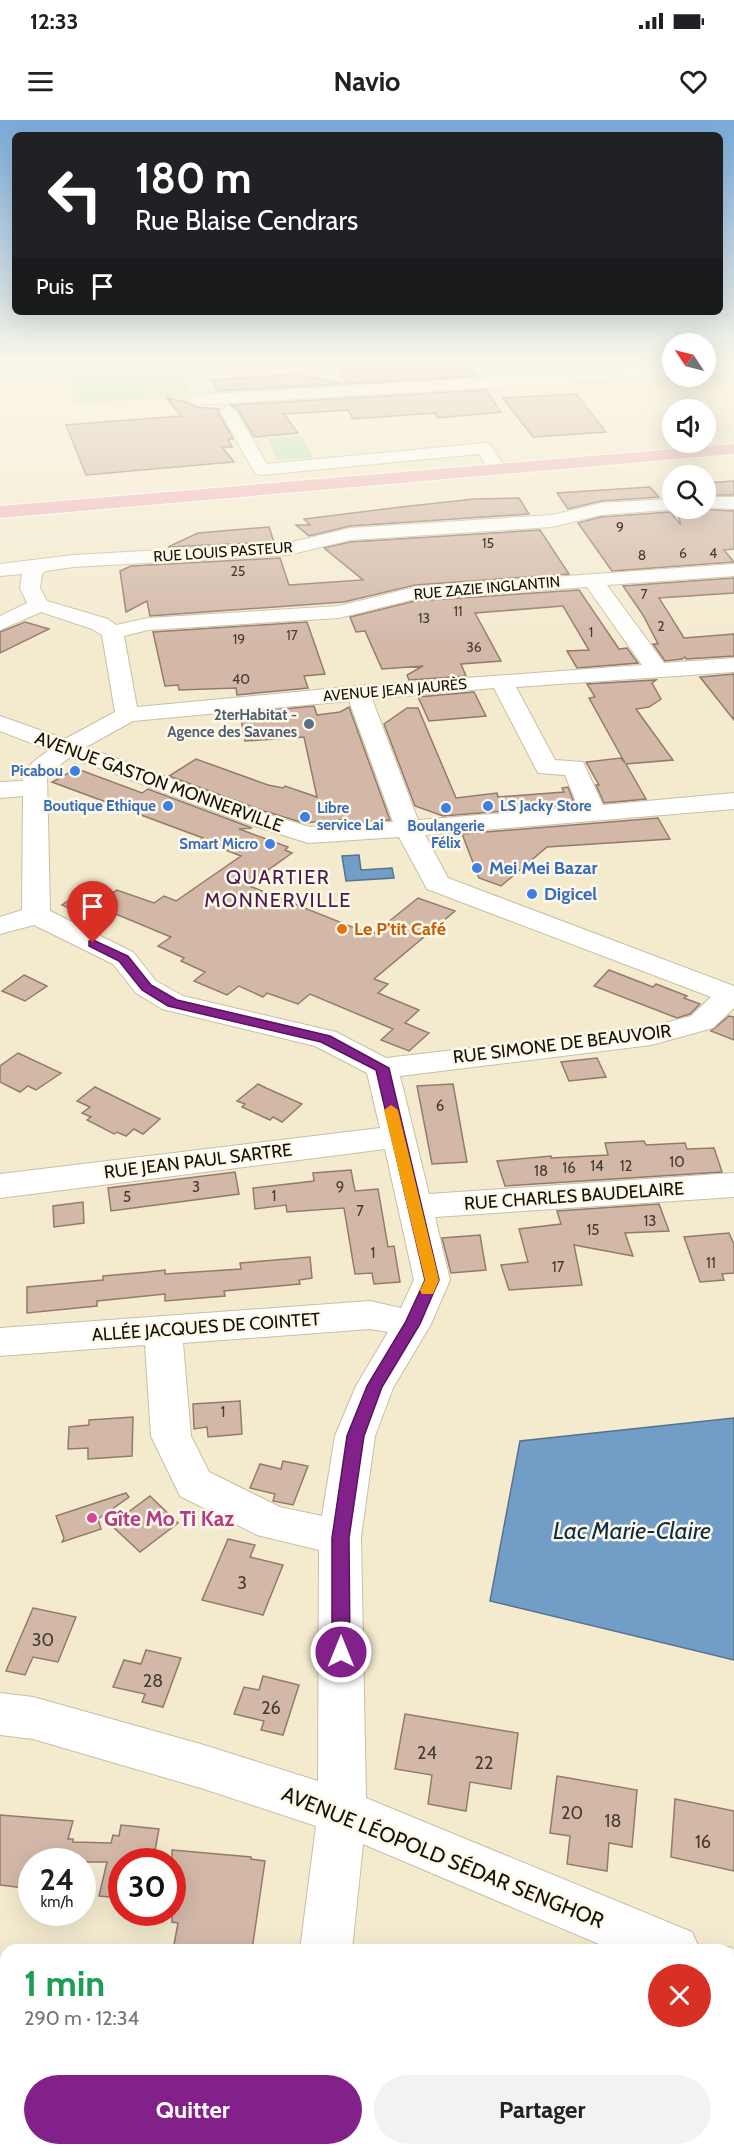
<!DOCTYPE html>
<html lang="fr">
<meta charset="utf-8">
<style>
:root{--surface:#fff;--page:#f2f2f2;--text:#202124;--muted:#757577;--accent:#83218b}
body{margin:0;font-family:Cabin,sans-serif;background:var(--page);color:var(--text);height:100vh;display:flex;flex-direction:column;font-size:22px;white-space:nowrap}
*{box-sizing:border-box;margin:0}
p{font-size:20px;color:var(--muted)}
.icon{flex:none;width:33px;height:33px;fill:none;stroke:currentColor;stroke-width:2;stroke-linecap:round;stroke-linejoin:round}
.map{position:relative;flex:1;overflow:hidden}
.panel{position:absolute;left:0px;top:1824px;width:735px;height:212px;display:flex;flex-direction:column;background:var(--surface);border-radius:18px 18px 0 0;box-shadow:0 6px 24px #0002}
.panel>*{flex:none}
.top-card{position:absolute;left:12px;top:12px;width:711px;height:183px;border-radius:9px;box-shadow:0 6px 24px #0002;background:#202124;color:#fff;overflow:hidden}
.needle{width:39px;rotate:305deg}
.fabs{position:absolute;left:662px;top:213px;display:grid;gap:12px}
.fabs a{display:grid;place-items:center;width:54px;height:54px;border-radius:50%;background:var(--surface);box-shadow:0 6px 24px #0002;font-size:30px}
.speed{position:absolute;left:18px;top:1728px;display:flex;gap:12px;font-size:30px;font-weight:700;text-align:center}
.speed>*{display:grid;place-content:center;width:78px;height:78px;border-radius:50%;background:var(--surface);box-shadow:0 6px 24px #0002;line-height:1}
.speed small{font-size:15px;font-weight:400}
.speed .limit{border:9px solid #d22;background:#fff;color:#111}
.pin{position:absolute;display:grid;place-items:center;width:51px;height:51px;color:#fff;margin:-62px -26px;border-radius:50% 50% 50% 0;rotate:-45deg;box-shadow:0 0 6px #0007}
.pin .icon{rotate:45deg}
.me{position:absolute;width:66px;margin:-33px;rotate:0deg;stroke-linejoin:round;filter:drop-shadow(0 0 4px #0008)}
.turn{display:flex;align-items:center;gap:21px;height:126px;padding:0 24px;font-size:27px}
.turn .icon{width:78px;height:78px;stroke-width:2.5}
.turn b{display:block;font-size:42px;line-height:51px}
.then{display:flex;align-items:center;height:57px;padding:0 24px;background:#0003;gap:12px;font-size:22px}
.round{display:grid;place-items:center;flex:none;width:63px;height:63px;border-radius:32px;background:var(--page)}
.summary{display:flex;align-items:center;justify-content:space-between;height:102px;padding:0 24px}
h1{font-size:36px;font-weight:700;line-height:45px;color:#1e9e55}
.button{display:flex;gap:12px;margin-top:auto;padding:12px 24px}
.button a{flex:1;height:69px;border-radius:36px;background:var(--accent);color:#fff;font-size:24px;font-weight:700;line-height:69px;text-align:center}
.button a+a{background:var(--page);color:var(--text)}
.status{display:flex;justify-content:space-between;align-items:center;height:42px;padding:0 30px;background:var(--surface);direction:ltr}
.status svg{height:16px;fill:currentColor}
header{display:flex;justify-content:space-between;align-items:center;height:78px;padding:0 24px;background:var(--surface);font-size:27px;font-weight:700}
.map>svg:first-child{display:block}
.green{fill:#bee3b7}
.water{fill:#729dc6;stroke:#56738d;stroke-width:1.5}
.building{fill:#d3b8a8;stroke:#937b6c;stroke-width:1.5}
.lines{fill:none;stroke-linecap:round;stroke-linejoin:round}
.minor-casing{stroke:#c8bfa4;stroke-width:2}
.major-casing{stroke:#fff;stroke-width:2}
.minor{fill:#fff;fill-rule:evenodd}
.major{fill:#f0b7be;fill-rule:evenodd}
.route{fill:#83218b;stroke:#55155a;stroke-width:1.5}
.slow{fill:#f59e0b}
.service-dot{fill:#5c6f8a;stroke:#fef8e8;stroke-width:2}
.shop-dot{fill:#3f7fe0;stroke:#fef8e8;stroke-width:2}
.food-dot{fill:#e8710a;stroke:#fef8e8;stroke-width:2}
.hotel-dot{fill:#d1479c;stroke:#fef8e8;stroke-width:2}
.labels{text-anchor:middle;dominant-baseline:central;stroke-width:5;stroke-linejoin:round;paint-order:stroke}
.far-number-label{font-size:14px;fill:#443c31}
.far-street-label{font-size:15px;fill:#151209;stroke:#fef8e8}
.far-service-label{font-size:15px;font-weight:bold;fill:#4e5e75;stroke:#fef8e8;text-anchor:end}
.far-shop-label{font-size:15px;font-weight:bold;fill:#366cbe;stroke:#fef8e8;text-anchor:end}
.number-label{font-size:15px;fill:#443c31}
.street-label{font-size:18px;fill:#151209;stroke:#fef8e8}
.shop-label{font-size:18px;font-weight:bold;fill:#366cbe;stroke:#fef8e8;text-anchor:start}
.food-label{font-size:18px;font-weight:bold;fill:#c56008;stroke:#fef8e8;text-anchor:start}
.near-number-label{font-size:18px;fill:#443c31}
.neighbourhood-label{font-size:20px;letter-spacing:1.5px;fill:#491b4c;stroke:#fef8e8}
.near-hotel-label{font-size:21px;font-weight:bold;fill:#b23c85;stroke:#fef8e8;text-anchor:start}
.near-street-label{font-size:21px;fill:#151209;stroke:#fef8e8}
.near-water-label{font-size:24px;font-style:italic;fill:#0b2d49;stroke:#fef8e8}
</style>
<div class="status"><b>12:33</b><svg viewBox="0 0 49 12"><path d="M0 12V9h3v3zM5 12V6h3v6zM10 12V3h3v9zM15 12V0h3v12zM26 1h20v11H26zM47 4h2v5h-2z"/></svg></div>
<header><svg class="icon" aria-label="menu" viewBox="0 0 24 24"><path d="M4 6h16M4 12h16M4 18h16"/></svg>Navio<svg class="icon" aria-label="heart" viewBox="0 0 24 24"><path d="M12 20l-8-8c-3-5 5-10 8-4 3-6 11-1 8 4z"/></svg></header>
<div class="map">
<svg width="734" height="2035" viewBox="0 0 734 2035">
<rect width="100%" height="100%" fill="#f4ebcf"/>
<path class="green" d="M67 238H178L191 276 75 284Z
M302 316 314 338 278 340 267 318Z"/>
<path class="water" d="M359 735 361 750 392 748 394 758 346 761 342 736Z
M734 1298V1540L490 1481 520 1321Z"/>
<path class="building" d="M334 238H464L476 256 347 264Z
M293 253 342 264 218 271 212 260 287 255Z
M486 270 501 292 437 298 435 293 353 299 348 290 284 294 298 313 254 317 238 290 231 285Z
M576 274 606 312 533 317 503 278Z
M167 278 186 282 195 287 219 289 218 292 233 319H228L232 327H222L234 342 86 355 66 305 181 296Z
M734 361V375H705V363Z
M650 367 659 377 601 381 568 389 557 373Z
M519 378 529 394 350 406 309 416 296 405H310L304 399 401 387 474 379Z
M681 388 734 391V429L724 430 734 442 612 451 578 403 601 397 670 392 681 405 677 391Z
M269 407 274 422 168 427 198 413Z
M540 410 569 454 415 465 344 482 150 496 147 481 126 492 120 451 131 446 280 438 289 465 363 460 324 428 350 422Z
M734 458V473L659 478 684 518 734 514V536L686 539 685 537 682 539 665 541 653 524H658L643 495 623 466Z
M579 470 619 529 627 528 638 543 577 548 567 531 589 530 563 486 475 493 501 541 461 544 466 556 409 560 407 555 423 546 382 549 365 511 356 512 350 497 415 481Z
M25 502 49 509 0 533V512Z
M307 502 325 554 304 556 308 568 237 575 236 568 179 570 178 565 165 566 153 512Z
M734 554V600L700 557Z
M656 560 652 563 661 579 649 587 636 589 673 640 626 644 646 679 604 683 596 665H599L586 642 621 638 625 643 589 578 595 577 587 564Z
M474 572 486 596 429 601 418 577Z
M314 586 317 595 340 592 349 587 390 700 345 703 344 699 304 703 264 691 169 656 196 639 268 665 283 668 285 666 317 677 304 617 245 621 240 593Z
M407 588H418L456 678 497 673 498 677 564 672 562 668 568 667 575 685 443 696 415 686 384 604Z
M74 650 83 651 142 673 148 669 252 708 239 709 288 727 285 730 292 733 247 765 372 815 418 778 455 791 374 859 388 864 378 873 419 890 405 903 429 913 409 931 381 920 393 909 310 874 298 884 267 873 263 877 239 866 227 875 194 861 205 852 181 841 184 838 158 826 171 817 99 787 86 796 62 785 83 771 103 779 117 770 154 783 164 776 176 781 241 736 200 720 203 718 52 662Z
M658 698 670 719 547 727 501 766 479 758 462 714Z
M609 850 653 867 656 864 687 876 684 878 700 884 690 894 677 898 594 866Z
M24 855 47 866 25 881 2 871Z
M729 896 734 897V920L711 911Z
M18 933 61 953 36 970 28 966 20 972 0 962V946Z
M597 938 606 957 569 961 561 942Z
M258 964 266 968 302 984 282 1002 273 997 270 1000 242 987 245 984 237 981Z
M453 964 467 1042 432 1044 417 966Z
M95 967 160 999 143 1014 134 1009 126 1016 117 1012 114 1014 87 1000 91 997 82 993 90 987 77 981Z
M644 1021 646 1025 685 1023 687 1029 714 1028 722 1052 505 1066 497 1041 551 1036V1038L608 1035 605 1023Z
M351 1050 355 1071 378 1069 388 1127 394 1126 400 1162 374 1164 372 1153 355 1154 344 1088 287 1092 286 1085 255 1089 253 1068 314 1061 313 1053Z
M235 1052 239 1074 111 1091 108 1068Z
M83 1082 84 1103 54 1107 53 1086Z
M659 1084 669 1111 625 1113 633 1136 574 1125 582 1165 509 1170 501 1145 528 1142 519 1109 561 1104 557 1091Z
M729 1113 734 1124V1153L722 1154 724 1160 700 1162 684 1117Z
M480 1115 486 1150 451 1153 442 1118Z
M310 1137 312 1158 299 1160 300 1164 224 1171 225 1176 165 1181V1174L97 1181V1186L27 1193V1167L103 1160V1156L148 1152 165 1150V1154L241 1149 240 1143Z
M240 1281 242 1314 208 1317 207 1307 194 1309 193 1284Z
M133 1297 132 1336 88 1339V1328L68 1329 69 1307 89 1305V1300Z
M283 1341 308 1346 293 1385 273 1381 275 1374 250 1368 260 1344 281 1349Z
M126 1373 129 1377 98 1399 101 1409 62 1422 64 1418 56 1396Z
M150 1376 178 1403 140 1432 111 1405Z
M228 1419 255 1425 250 1437 283 1445 263 1495 202 1480Z
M33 1488 76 1497 58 1542 33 1537 25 1555 6 1551Z
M146 1530 181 1538 163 1587 142 1582 145 1574 113 1567 124 1540 141 1544Z
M263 1556 299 1565 283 1615 261 1610 264 1601 234 1594 244 1567 259 1570Z
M405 1594 518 1613 511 1669 470 1662 466 1691 428 1684 432 1655 395 1649Z
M557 1656 637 1670 632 1727 609 1723 607 1751 567 1744 570 1716 550 1713Z
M675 1679 734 1691V1751L671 1737Z
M0 1695 73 1701 68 1719H73V1722L111 1723 113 1715 119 1716 121 1705 159 1709 153 1742H122V1778L99 1776 107 1742H32V1769L0 1765Z
M172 1730 251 1737V1739L265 1741 252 1830H173L178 1803 172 1802Z"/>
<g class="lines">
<defs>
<path id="minor" d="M734 244V254L705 255V245Z
M672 247V257L195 285 187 280 195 275Z
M228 286 236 291 267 344 484 323 490 324 506 349 503 353H491L479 334 262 355 256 354 253 350 220 291Z
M705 377H734V389L705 388Z
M672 379V388L679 389 601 395 552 407 350 420 288 435 73 447 46 451 42 454 40 468 47 481 108 499 116 505 148 498 339 486 415 467 734 444V456L607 465 664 543 734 538V552L516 567 555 640 583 642 603 685 734 673V689L425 715 448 758 734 866V888L713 908 651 925 400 956 429 1074 734 1053V1077L435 1097 450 1160 431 1204 393 1268 375 1316 361 1417 366 1678 692 1812 700 1830H613L363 1724 352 1830H300L316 1706 204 1669 33 1619 0 1615V1573L33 1577 204 1625 318 1661 319 1430 257 1415 180 1376 151 1316 145 1225 0 1236V1208L370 1181 401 1188 414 1160 385 1029 0 1078V1054L380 1008 367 953 315 926 162 889 136 873 113 844 34 805 0 814V797L22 790 23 676 0 678V662L23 661C23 646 38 639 49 630L0 611V596L65 619 115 592 102 515 92 509 41 492 0 510V496L27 483 20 468 22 454 0 456V444L73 435 288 423 350 408 552 395 601 383ZM587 467 642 545 358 566 137 587 124 516 148 510 339 498 415 479ZM494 568 538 653 565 655 578 687 418 700 372 579ZM349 581 393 702 310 707 263 693 86 627 133 601ZM70 637 245 703 308 723 399 717 427 769 711 877 691 896 650 907 386 938 336 912 183 876 156 861 133 832 50 791 47 655ZM370 1209 388 1212 356 1266 335 1316 322 1396 280 1387 209 1352 191 1316 183 1223Z
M729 1827 734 1829V1881L729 1879V1830H722Z
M0 1946 6 1948V2002L0 2000Z
M111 2030H175L177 2035H113Z
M275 2030H331L330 2035H274Z"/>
<path id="major" d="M734 324V334L0 398V386Z"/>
</defs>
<use href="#minor" class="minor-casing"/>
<use href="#major" class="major-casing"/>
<use href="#minor" class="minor"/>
<use href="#major" class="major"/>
</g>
<linearGradient id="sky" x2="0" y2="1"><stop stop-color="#79abda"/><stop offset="0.46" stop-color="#faf6e9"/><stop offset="1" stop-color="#faf6e9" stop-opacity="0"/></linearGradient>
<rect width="734" height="523" fill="url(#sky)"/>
<path class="route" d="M93 820 128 836 151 865 177 880 330 916 389 948 439 1160 420 1204 382 1267 364 1316 349 1418 350 1532 348 1538 341 1540 335 1538 332 1532V1418L347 1316 367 1266 405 1203 425 1160 376 950 321 922 168 886 142 870 119 841 89 826V821Z"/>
<path class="slow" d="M391 985 398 990 439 1160 433 1174H422L420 1170 425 1160 384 990Z"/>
<circle class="service-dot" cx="309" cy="604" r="6"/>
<g class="shop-dot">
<circle cx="75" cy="651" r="6"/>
<circle cx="168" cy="686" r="6"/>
<circle cx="488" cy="686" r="6"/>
<circle cx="446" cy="688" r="6"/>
<circle cx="305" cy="697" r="6"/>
<circle cx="270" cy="724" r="6"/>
<circle cx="477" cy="748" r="6"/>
<circle cx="532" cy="774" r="6"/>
</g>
<circle class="food-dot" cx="342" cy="809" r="6"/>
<circle class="hotel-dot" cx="92" cy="1398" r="6"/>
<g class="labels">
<g class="far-number-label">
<text x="620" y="407">9</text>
<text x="488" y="423">15</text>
<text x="683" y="433">6</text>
<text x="713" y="433">4</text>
<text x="642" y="435">8</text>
<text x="238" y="451">25</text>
<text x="644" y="474">7</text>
<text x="458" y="491">11</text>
<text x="424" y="498">13</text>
<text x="661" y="506">2</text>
<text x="591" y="512">1</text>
<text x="292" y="515">17</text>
<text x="239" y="519">19</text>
<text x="474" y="527">36</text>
<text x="241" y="559">40</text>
</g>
<g class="far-street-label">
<text transform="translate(223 432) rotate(-4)">RUE LOUIS PASTEUR</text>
<text transform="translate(487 468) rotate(-5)">RUE ZAZIE INGLANTIN</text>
<text transform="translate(395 570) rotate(-5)">AVENUE JEAN JAURÈS</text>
</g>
<g class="far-service-label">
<text x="297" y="595">2terHabitat -<tspan x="297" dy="17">Agence des Savanes</tspan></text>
</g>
<g class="far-shop-label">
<text x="63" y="651">Picabou</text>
<text x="156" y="686">Boutique Ethique</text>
<text x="500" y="686" text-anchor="start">LS Jacky Store</text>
<text x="317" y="688" text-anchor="start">Libre<tspan x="317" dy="17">service Lai</tspan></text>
<text x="446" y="706" text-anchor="middle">Boulangerie<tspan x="446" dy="17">Félix</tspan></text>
<text x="258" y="724">Smart Micro</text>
</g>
<g class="number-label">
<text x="440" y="986">6</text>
<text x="677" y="1042">10</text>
<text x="597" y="1046">14</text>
<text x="626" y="1046">12</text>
<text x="569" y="1048">16</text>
<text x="541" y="1051">18</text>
<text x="196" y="1067">3</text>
<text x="340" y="1067">9</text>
<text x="274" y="1076">1</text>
<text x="127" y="1077">5</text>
<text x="360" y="1091">7</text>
<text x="650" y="1101">13</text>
<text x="593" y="1110">15</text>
<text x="373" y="1133">1</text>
<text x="711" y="1143">11</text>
<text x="558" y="1147">17</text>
<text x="223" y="1292">1</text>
</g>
<g class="street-label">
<text transform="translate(159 662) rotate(20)">AVENUE GASTON MONNERVILLE</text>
<text transform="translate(562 924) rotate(-7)">RUE SIMONE DE BEAUVOIR</text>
<text transform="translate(198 1041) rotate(-7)">RUE JEAN PAUL SARTRE</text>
<text transform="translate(574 1076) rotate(-4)">RUE CHARLES BAUDELAIRE</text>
<text transform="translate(206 1207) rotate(-4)">ALLÉE JACQUES DE COINTET</text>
</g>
<g class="shop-label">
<text x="489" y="748">Mei Mei Bazar</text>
<text x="544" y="774">Digicel</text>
</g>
<g class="food-label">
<text x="354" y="809">Le P'tit Café</text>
</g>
<g class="near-number-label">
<text x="242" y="1463">3</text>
<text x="43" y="1520">30</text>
<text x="153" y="1561">28</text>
<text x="271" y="1588">26</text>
<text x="427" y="1633">24</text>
<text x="484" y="1643">22</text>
<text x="572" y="1693">20</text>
<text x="613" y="1701">18</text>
<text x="703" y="1722">16</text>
</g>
<g class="neighbourhood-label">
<text x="278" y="757">QUARTIER<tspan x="278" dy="23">MONNERVILLE</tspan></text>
</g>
<g class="near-hotel-label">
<text x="104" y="1398">Gîte Mo Ti Kaz</text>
</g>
<g class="near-street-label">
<text transform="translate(443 1737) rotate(22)">AVENUE LÉOPOLD SÉDAR SENGHOR</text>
</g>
<g class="near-water-label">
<text x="632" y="1410">Lac Marie-Claire</text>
</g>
</g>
</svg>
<div class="fabs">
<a><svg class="needle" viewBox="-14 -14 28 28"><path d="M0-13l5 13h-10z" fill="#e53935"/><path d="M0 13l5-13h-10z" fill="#757577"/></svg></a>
<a><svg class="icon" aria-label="sound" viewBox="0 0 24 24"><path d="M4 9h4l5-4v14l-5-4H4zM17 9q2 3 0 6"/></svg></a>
<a><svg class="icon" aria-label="search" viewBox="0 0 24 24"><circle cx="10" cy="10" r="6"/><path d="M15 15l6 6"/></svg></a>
</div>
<div class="speed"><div>24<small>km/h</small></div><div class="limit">30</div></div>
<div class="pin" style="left:93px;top:823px;background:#d93025"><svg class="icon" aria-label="arrive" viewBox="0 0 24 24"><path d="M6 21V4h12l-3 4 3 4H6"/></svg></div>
<svg class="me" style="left:341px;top:1532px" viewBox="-20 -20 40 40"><circle r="17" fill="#83218b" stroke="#fff" stroke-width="3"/><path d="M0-11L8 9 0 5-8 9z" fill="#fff"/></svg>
<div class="top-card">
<div class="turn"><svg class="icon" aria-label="left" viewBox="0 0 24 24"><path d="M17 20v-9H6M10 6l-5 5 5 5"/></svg><div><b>180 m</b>Rue Blaise Cendrars</div></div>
<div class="then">Puis<svg class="icon" aria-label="arrive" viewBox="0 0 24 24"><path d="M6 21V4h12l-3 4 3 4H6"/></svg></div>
</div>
<section class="panel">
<div class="summary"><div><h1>1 min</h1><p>290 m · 12:34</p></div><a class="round" style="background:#d93025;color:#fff"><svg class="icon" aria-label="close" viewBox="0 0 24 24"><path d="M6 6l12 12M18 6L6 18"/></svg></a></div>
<div class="button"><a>Quitter</a><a>Partager</a></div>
</section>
</div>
